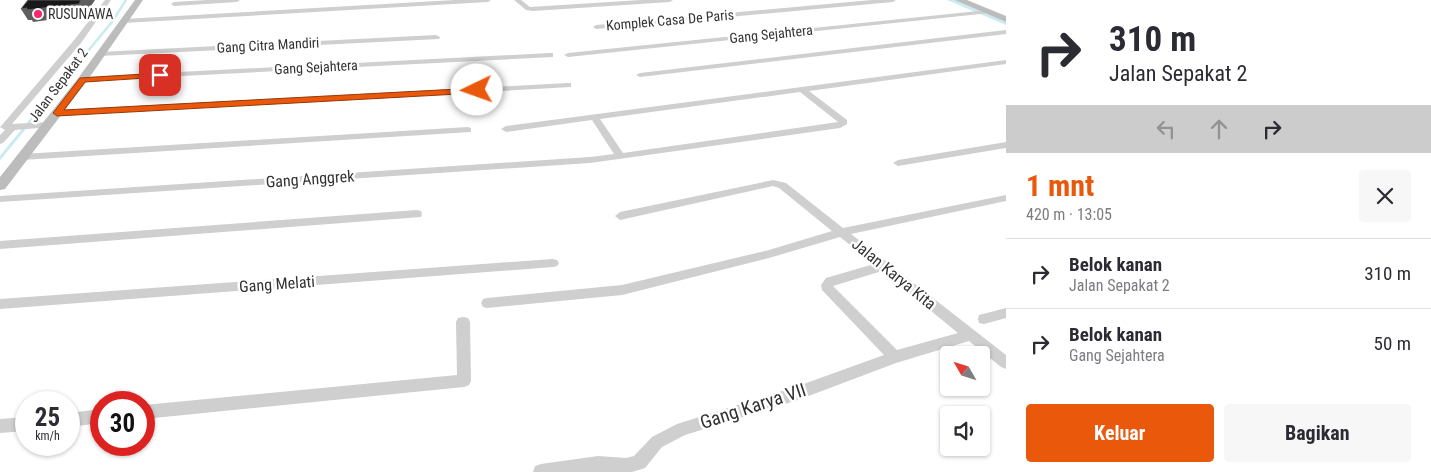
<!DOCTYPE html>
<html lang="id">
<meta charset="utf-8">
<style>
:root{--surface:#fff;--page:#f7f7f7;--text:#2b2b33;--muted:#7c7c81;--line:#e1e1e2;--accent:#ea580c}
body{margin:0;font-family:"Roboto Condensed",sans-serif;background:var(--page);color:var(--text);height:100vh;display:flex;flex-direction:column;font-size:19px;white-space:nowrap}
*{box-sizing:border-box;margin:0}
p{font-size:16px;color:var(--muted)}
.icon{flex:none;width:28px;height:28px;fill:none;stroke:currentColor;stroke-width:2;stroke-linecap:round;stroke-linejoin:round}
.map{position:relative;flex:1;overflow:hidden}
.side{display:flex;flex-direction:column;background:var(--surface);width:425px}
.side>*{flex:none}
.top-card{background:#fff;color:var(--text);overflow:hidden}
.needle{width:32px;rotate:309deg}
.buttons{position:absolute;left:940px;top:346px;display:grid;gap:10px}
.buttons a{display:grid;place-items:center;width:50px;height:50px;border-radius:5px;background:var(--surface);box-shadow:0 1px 4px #0004;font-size:25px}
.speed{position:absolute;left:15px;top:391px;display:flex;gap:10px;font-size:25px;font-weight:700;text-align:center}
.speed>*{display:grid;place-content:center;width:65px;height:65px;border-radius:50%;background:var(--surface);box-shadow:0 1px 4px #0004;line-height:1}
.speed small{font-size:12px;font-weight:400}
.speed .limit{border:8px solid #d22;background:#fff;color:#111}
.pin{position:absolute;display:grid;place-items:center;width:42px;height:42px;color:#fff;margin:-21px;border-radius:10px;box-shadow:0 2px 8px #0006}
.me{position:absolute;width:55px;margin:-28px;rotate:267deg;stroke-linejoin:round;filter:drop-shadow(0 0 4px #0008)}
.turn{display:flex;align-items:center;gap:18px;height:105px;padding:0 20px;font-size:22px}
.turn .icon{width:65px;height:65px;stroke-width:2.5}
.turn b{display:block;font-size:35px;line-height:42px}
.lanes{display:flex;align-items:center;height:48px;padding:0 20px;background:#0003;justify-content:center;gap:25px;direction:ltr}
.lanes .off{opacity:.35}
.round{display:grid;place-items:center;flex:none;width:52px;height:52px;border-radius:5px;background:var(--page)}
.summary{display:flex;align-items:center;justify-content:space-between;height:85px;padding:0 20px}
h1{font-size:30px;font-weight:700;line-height:38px;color:var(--accent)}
.primary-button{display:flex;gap:10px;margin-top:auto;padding:10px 20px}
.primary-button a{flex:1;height:58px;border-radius:5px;background:var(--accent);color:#fff;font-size:20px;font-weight:700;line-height:58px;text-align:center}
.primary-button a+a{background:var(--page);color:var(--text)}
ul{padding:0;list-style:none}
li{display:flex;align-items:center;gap:15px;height:70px;padding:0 20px;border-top:1px solid var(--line)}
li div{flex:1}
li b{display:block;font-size:19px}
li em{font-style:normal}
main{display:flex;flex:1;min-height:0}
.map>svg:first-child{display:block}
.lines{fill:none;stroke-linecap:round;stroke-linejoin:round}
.stream-far1{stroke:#caebf0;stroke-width:2.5}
.stream{stroke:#caebf0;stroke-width:3}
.canal{fill:#caebf0;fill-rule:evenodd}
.street{fill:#cfcfcf;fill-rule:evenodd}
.secondary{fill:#bcbcbc;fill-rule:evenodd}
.shaded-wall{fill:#5e5e5e}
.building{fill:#191919;stroke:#5e5e5e}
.route{fill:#ea580c;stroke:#983908}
.poi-dot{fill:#f6276a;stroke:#fff;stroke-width:2}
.labels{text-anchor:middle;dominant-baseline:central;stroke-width:5;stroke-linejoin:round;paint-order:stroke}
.far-poi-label{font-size:14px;fill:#323232;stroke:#fff;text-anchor:start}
.far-street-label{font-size:14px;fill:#323232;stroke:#fff}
.street-label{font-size:16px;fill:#323232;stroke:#fff}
.near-street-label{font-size:19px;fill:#323232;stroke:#fff}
</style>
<main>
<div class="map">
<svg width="1006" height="472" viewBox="0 0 1006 472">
<rect width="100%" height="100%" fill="#fff"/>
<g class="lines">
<path class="stream-far1" d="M63 81 112 22 126 0"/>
<path class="stream" d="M0 158 64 80"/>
<path class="canal" d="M947 0H957L1006 20V25Z"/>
<path class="street" d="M105 0H111L81 43 12 124 48 122 52 125 51 127 15 130 3 143 0 144V135L5 130 0 127 2 125 75 39Z
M207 0H240L237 2 174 6 171 4 174 2Z
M455 0H491L488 2 124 23 121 21 124 19Z
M514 0H521L530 7 641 0H673L670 2 533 11 526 10Z
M872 0H896L893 2 596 29 593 27 596 25Z
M988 10 990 11V13L568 57 564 55 568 53Z
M1006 30V34L640 77 636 75 640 73Z
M436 35 440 37 439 39 100 56 96 54 100 52Z
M550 53H553V57L83 81 79 79 83 77Z
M1006 60V64L809 91 847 120V124L840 128 590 163 0 202V196L590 157 614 154 592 120 506 132 501 129 506 126ZM800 92 838 122 623 153 600 119Z
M568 83H571V87L57 116 53 113 57 110Z
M468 127 471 128V132L22 160 17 157 22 154Z
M1006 142V148L898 166 893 163 898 160Z
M773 180 786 183 843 228 1006 195V201L851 234 1006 355V369L1001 367 969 341 896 363 798 400 685 435 662 447 645 468 632 472H533L535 466 541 464 598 456 626 458 634 456 652 437 677 424 798 386 884 355 822 290 821 285 826 278 874 264 840 237 769 258 622 295 487 308 483 307 481 303 483 299 487 298 622 285 769 250 832 231 779 188 773 186 620 220 615 216 620 212ZM882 271 958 333 897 350 833 286Z
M417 210 421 211 422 214 421 217 0 249V241Z
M553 259 557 260 559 263 557 266 553 267 0 309V299Z
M1006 308V318L984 324 979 323 978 319 979 315Z
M463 317 468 318 470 322 471 381 469 385 464 387 144 419V405L457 375 456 322 458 318Z
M101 409V423L69 427V413Z
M26 417V431L0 433V419Z"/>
<path class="secondary" d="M135 0H143L87 81 5 189 0 190V177L79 77Z
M955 0H967L1006 16V22Z"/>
</g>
<path class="shaded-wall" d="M81 0H95L85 15 33 22 32 20H28L21 9Z"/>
<path class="building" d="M28 0H81L79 4 26 10 27 8 21 9Z"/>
<path class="route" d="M160 73 164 75 162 77 85 82 64 110 477 88 481 90 477 93 57 116 53 113 80 78Z"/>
<circle class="poi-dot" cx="38" cy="14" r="5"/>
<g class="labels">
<g class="far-poi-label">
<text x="48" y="14">RUSUNAWA</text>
</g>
<g class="far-street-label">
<text transform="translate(670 20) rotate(-5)">Komplek Casa De Paris</text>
<text transform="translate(771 34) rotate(-6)">Gang Sejahtera</text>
<text transform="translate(268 45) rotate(-3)">Gang Citra Mandiri</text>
<text transform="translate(316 67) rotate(-3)">Gang Sejahtera</text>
<text transform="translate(58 85) rotate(-53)">Jalan Sepakat 2</text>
</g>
<g class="street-label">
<text transform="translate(310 179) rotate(-4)">Gang Anggrek</text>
<text transform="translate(894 274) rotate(39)">Jalan Karya Kita</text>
<text transform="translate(277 284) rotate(-4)">Gang Melati</text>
</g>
<g class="near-street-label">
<text transform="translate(753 406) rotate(-18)">Gang Karya VII</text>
</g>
</g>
</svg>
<div class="buttons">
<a><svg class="needle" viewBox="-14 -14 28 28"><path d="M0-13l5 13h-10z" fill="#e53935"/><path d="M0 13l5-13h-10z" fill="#7c7c81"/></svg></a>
<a><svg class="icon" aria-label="sound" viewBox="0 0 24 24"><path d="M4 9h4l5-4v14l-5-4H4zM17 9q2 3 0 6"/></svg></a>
</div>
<div class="speed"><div>25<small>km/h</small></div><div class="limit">30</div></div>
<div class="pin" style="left:160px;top:75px;background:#d93025"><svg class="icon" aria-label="arrive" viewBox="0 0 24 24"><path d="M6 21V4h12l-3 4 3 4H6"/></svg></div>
<svg class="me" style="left:477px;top:90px" viewBox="-20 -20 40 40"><circle r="19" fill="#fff"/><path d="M0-13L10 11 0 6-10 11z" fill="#ea580c"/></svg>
</div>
<section class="side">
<div class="top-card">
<div class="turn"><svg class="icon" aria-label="right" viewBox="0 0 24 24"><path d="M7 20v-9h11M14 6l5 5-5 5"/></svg><div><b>310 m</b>Jalan Sepakat 2</div></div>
<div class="lanes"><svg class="icon off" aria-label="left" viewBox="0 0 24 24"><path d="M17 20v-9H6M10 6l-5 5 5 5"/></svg><svg class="icon off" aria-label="ahead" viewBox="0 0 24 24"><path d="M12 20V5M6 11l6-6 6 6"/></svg><svg class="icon" aria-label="right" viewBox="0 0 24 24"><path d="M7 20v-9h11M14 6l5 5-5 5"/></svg></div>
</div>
<div class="summary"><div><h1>1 mnt</h1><p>420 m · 13:05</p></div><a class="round"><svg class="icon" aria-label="close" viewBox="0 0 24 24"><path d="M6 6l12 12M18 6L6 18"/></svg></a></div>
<ul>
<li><svg class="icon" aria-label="right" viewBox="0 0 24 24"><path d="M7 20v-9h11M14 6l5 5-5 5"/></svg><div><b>Belok kanan</b><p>Jalan Sepakat 2</p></div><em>310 m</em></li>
<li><svg class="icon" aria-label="right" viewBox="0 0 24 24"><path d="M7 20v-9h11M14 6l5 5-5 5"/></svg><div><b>Belok kanan</b><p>Gang Sejahtera</p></div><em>50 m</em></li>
</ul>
<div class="primary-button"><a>Keluar</a><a>Bagikan</a></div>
</section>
</main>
